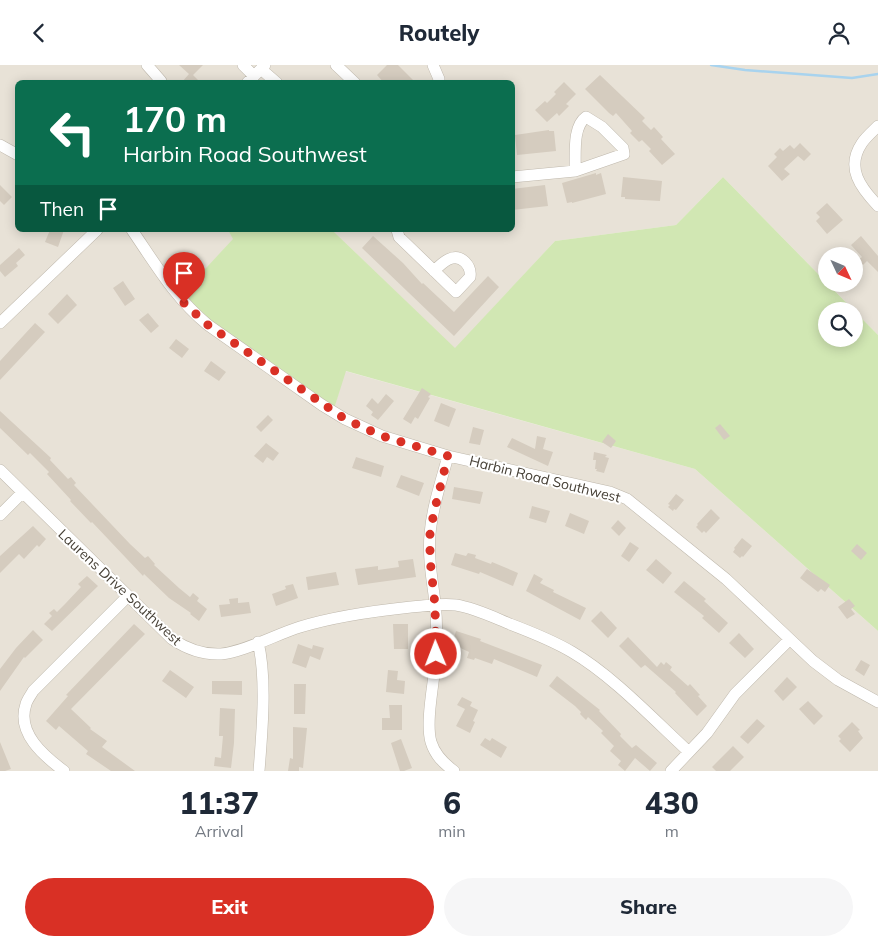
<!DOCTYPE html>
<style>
:root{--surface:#fff;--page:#f6f6f7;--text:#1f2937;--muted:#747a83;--accent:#d93025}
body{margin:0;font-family:Mulish,sans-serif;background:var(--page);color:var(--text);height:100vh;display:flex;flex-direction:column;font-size:19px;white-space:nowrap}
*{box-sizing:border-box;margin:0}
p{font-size:16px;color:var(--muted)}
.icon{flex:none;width:28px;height:28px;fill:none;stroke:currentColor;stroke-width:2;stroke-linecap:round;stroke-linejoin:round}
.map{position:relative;height:706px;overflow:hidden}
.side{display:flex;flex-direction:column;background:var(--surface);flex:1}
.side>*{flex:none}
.top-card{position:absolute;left:15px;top:15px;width:500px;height:152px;border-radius:8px;box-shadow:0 2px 12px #0003;background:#0b6e4f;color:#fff;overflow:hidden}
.needle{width:32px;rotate:134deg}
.tools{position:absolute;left:818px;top:182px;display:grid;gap:10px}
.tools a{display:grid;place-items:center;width:45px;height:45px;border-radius:50%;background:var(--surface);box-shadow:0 2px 12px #0003;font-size:25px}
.pin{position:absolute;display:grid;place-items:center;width:42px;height:42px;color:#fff;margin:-51px -21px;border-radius:50% 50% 50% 0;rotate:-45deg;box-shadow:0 0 5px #0007}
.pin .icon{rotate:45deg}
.me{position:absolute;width:55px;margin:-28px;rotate:359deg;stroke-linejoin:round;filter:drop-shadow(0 0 4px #0008)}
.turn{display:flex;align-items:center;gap:18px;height:105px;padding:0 25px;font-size:22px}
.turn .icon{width:65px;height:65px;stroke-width:2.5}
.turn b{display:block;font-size:35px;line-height:42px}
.then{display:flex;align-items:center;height:48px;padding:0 25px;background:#0003;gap:10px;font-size:19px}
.eta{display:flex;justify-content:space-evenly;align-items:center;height:85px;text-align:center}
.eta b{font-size:30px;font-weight:800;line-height:35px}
.primary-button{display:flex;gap:10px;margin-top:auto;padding:10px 25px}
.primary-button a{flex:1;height:58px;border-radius:30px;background:var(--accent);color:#fff;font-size:20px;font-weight:800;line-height:58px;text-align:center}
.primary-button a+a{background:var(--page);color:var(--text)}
header{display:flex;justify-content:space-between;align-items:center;height:65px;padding:0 25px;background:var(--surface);font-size:22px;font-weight:800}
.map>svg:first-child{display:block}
.residential{fill:#e8e2d7}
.green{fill:#d1e7b3;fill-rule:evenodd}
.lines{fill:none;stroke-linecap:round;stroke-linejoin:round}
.stream{stroke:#a8d3ee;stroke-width:2.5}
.building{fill:#d5ccbf}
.minor-casing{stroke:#bfb8ac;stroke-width:12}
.minor{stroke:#fff;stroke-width:11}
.route{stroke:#d93025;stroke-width:9;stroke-dasharray:0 16.2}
.labels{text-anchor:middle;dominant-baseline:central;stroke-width:4;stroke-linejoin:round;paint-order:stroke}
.street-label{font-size:14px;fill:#474137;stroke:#fff}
</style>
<header><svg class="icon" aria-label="back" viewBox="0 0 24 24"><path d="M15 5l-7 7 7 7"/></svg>Routely<svg class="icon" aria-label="person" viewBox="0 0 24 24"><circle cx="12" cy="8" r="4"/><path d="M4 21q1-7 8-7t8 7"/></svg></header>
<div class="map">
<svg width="878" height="706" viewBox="0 0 878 706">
<rect width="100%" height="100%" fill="#f4f0e9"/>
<path class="residential" d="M0 0H878V270L828 219H854V191H826V217L723 112 676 160 555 176 455 284 332 165H512V18H18V165H228L234 174 180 231 333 347 345 306 695 404 878 566V706H0Z"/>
<path class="green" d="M723 112 878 270V566L695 404 346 306 333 347 194 252 180 231 233 174 228 165H332L455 283 555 176 676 160ZM826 246H854V274H826Z"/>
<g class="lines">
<path class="stream" d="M711 0 745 5 852 13 878 9"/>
</g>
<path class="building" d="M179 0H203L193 10 201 18H181L189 9Z
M387 0H398L416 18H384L377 10Z
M600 10 645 53 642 56 651 65 654 62 663 72 661 74 675 89 662 100 649 86 651 84 642 75 639 77 630 68 632 66 616 48 613 51 609 48 585 24Z
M564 17 576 29 566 39 569 41 559 51 557 48 547 57 535 45 545 36 547 38 556 29 554 27Z
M549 65V66H554L556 86 517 90 515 70Z
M800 78 811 89 804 96 798 91 784 104 790 109 782 116 768 101 777 92 774 89 780 83 783 86 790 80 794 84Z
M596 108V110L601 108 606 129 572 138V137L567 138 562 118Z
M623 112 662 116 660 136 625 134V132H621Z
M0 120 12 132 4 140 0 136Z
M545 120 548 141 512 145V124Z
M827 138 843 155 827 169 816 156 820 152 816 148Z
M50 165H64L58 182 45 177Z
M373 171 403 198 422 219 423 218 454 247 488 211 499 222 454 271 362 183Z
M861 171 878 191V207L867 196 863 200 858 195 862 192 851 180Z
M19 183 25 190 16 198 18 201 5 212 0 206V200Z
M123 216 135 234 125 241 113 223Z
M67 229 77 240 58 259 48 249Z
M148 248 159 261 151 268 139 255Z
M35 258 45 267 0 315V296Z
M176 274 189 284 182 293 169 283Z
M211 296 226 307 219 316 204 306Z
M422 323 431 329 428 332 430 333 418 354 415 352 411 359 403 354Z
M386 329 394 336 378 355 371 350 373 347 366 341 372 333 378 339Z
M441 338 456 344 449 362 434 356Z
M0 346 51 393 50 395 68 414 71 412 76 418 74 420 130 479 145 493 148 491 155 499 154 500 179 523 190 532 193 528 199 533 197 536 207 544 199 556 190 549 191 548 169 533 144 509 143 511 92 457 91 458 70 436 71 435 47 409 49 407 30 388 28 390 0 363Z
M268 350 273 355 261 367 256 362Z
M720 359 730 371 724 375 715 363Z
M473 362 484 365 480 380 469 378Z
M608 369 616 376 611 383 602 377Z
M537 371 546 373 543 384 553 387 548 401 507 382 512 373 535 384Z
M266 378 279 388 273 396 267 392 263 398 254 391Z
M594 387 607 390 605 392 609 393 604 408 596 406 597 404H595L596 395H593Z
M356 392 384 401 381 412 352 403Z
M401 410 424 418 419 431 396 422Z
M454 422 483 427 480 439 452 434Z
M676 429 684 435 676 445 674 444 673 446 668 442 670 440 668 439Z
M532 441 550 446 546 458 529 453Z
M711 444 720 453 706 468 704 466 702 468 696 462 698 460 697 459Z
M570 448 589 456 584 469 565 461Z
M618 455 626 463 619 471 611 463Z
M33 461 46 474 39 482 37 480 24 494 19 489 0 508V491Z
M742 473 752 481 743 492 742 491 740 493 733 487 735 484 734 483Z
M630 477 639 483 629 497 621 491Z
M857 479 867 488 861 495 851 486Z
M455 488 466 491 468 488 476 490 475 493 491 499 492 497 518 508 513 521 480 507 479 509 451 500Z
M413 494 416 512 358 520 355 504 378 501V505L399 502 398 496Z
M656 494 672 508 663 519 646 505Z
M807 504 830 520 825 527 821 524 818 527 800 513Z
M336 507 339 520 308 525 306 512Z
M534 509 543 514 540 518 554 525 553 527 586 543 580 555 526 526Z
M87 511 98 521 52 566 44 559 52 551 49 548 54 544 57 547 65 539 81 522 78 519Z
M684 516 706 534 704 536 728 558 719 568 702 553 704 551 674 527Z
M293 519 298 533 276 541 272 529 286 524 285 521Z
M238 533V538L249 537 251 548 221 552 219 540 230 539 229 534Z
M849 534 855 541 851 544 855 549 847 554 838 542Z
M601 546 617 563 608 573 591 556Z
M134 559 145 569 71 644 91 663 90 664 107 676 102 682 135 706H111L86 689 88 686 59 661 56 665 46 656 68 631 66 630Z
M393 559H408V584H394Z
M33 565 43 575 25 593 24 592 0 626V604L16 583Z
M456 566 481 574 480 576 542 600 537 612 494 594 492 599 475 593 474 595 467 593 469 587 452 579Z
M739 568 754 584 745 593 729 578Z
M628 572 657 602 661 597 664 600 666 597 672 602 670 605 688 621 690 619 700 630 698 631 707 641 697 651 675 628 676 627 645 600 641 603 619 581Z
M298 579 312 584 313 580 324 583 320 595 310 591 306 603 292 598Z
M861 595 870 600 864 611 855 605Z
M170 605 194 622 186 633 162 616Z
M388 605 398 606 397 615 405 616 404 629 386 627Z
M557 611 600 645 599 646 621 669 620 671 632 683 636 680 657 698 650 706 635 693 625 706 618 700 621 696 610 686 614 681 601 668 603 666 588 652 586 655 580 649 581 647 575 641 549 621Z
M787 612 797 622 783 636 774 626Z
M212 616H242V630L212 629Z
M294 619H306L305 649H294Z
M462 632 472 637 470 641 478 645 473 656 475 657 470 668 456 661 465 644 457 640Z
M808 636 823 651 814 660 799 644Z
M389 640H402V665H382V653H390Z
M220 643 235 644 234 678 231 703 214 701 215 692 221 693 223 671H219Z
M757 654 765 661 748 679 740 672Z
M852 657 860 665 858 666 863 673 850 687 839 676 841 674 838 671Z
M293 662 307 663 303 703 299 702V706H288L290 693 293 694Z
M485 673 490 676 492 673 507 682 501 693 480 680Z
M401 674 412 703 404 706H400L391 678Z
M0 677 11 704 5 706H0Z
M733 681 744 692 730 706H716L712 702Z"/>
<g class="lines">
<defs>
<path id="minor" d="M147 0 161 16
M243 0 254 11
M336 0 355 18
M433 0 439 14 438 18
M261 4 277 18
M247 18 265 0
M586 52 602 62 623 83 624 89 575 106C576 90 572 62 586 52Z
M878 61C873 66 866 72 862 78 845 103 861 123 878 141
M0 80 18 90
M512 112 575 106
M132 165C156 200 175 233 208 260L322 340 345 354 382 371 448 391 610 427 627 434 726 514 813 596 838 615 878 637
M397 165 399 172 456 227 470 212C471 206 469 201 465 197 454 186 442 198 434 206
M0 258 97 165
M448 391C441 417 432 443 430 469 428 492 432 514 435 537 437 554 437 573 436 590 435 613 425 656 431 677 435 690 443 698 454 706
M0 405 172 574C187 584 202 590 221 589 244 587 277 569 300 562 336 551 373 546 411 542 426 541 441 538 456 540 475 543 493 552 510 559 531 567 552 575 572 587 613 611 654 655 689 687
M0 450 22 428
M258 577C267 613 262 668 259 706
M64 706C44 691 16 668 26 639 27 635 31 630 33 626L127 532
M671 706 707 668 735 629 789 575"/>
</defs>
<use href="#minor" class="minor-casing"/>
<use href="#minor" class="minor"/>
</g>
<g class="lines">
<path class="route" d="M184 238 208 260 345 354 382 371 448 391 434 447 430 469V494L435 540 436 589"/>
</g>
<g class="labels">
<g class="street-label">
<text transform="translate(545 414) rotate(14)">Harbin Road Southwest</text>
<text transform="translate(120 522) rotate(43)">Laurens Drive Southwest</text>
</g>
</g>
</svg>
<div class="tools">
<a><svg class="needle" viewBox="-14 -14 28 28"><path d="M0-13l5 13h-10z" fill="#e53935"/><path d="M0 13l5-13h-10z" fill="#747a83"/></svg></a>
<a><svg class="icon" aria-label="search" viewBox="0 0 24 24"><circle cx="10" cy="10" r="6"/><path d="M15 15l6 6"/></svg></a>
</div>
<div class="pin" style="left:184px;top:238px;background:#d93025"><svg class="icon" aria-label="arrive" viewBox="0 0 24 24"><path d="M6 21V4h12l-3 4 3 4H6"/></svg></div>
<svg class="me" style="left:436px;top:589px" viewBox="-20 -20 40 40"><circle r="17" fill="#d93025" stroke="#fff" stroke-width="3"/><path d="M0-11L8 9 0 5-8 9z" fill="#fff"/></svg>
<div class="top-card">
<div class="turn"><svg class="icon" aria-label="left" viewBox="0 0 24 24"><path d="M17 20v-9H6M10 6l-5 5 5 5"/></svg><div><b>170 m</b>Harbin Road Southwest</div></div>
<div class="then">Then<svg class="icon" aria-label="arrive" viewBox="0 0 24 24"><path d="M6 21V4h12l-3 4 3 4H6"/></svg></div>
</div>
</div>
<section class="side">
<div class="eta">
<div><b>11:37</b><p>Arrival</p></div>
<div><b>6</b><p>min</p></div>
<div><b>430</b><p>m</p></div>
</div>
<div class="primary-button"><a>Exit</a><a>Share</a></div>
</section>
